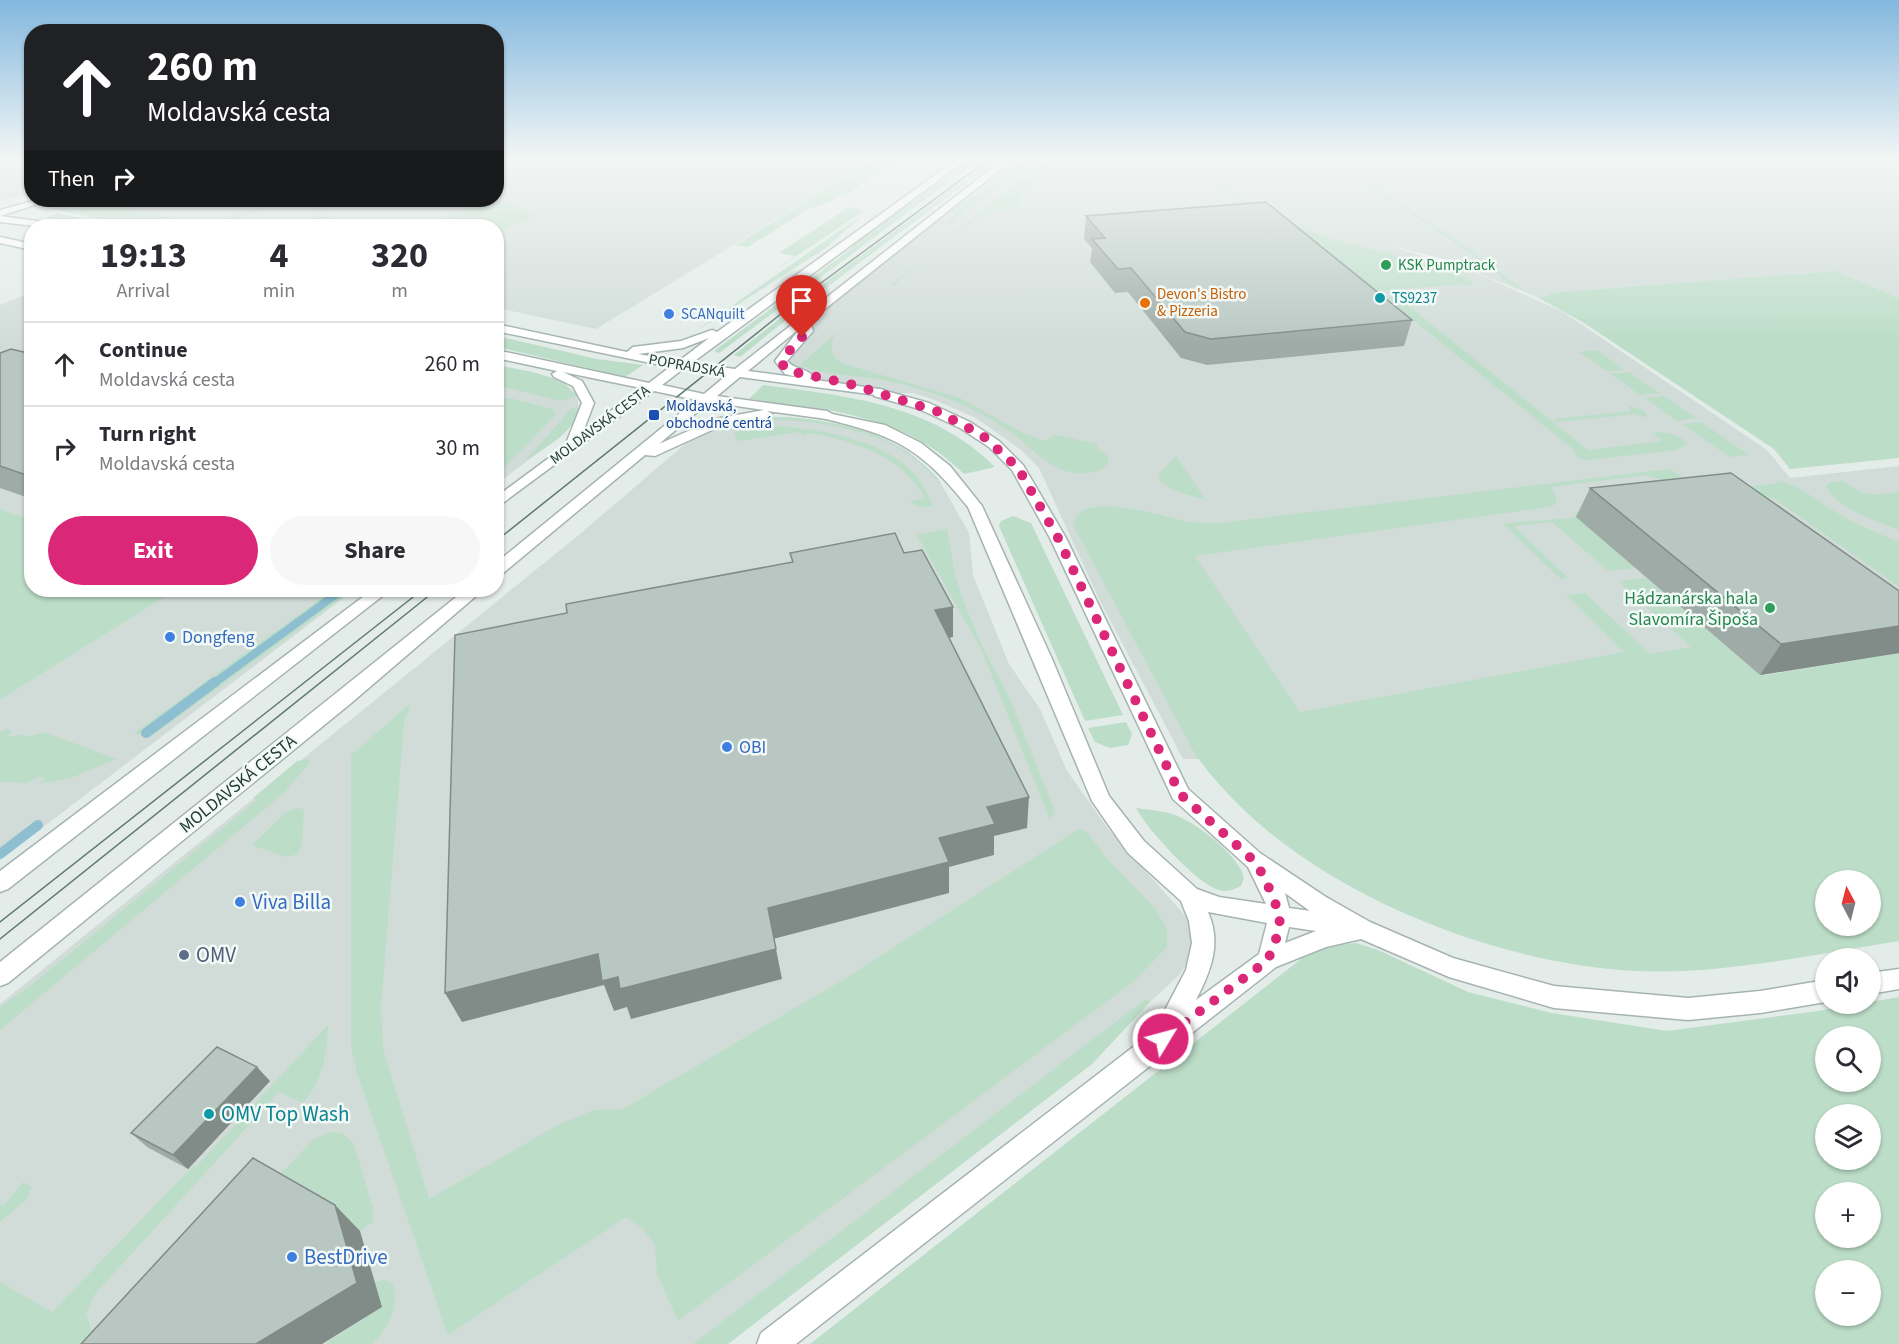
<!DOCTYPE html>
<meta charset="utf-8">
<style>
:root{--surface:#fff;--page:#f7f7f7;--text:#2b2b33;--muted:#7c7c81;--line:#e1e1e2;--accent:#db2777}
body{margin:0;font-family:"Source Sans 3",sans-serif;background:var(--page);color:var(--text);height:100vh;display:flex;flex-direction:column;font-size:22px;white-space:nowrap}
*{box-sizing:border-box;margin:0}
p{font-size:20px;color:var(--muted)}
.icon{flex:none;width:33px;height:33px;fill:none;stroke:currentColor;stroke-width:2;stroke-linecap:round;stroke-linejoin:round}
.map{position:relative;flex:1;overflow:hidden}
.drawer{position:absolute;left:24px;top:219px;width:480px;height:378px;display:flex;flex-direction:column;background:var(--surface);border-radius:24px;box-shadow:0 2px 4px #0004}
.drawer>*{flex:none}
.hud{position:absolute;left:24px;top:24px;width:480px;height:183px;border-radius:24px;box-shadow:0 2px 4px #0004;background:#202124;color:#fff;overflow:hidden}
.needle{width:39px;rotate:353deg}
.fabs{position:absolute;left:1815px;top:870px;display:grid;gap:12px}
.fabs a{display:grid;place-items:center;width:66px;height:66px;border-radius:50%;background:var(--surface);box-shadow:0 2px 4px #0004;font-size:30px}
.pin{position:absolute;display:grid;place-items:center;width:51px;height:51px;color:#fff;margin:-62px -26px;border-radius:50% 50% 50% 0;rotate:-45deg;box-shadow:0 0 6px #0007}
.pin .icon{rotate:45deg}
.me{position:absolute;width:66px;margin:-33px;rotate:53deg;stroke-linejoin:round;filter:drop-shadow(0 0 4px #0008)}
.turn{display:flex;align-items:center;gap:21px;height:126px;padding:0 24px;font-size:27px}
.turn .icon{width:78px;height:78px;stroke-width:2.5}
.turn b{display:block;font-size:42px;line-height:51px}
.then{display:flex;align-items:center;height:57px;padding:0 24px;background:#0003;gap:12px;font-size:22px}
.eta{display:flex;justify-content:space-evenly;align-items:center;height:102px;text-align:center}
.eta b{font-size:36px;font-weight:700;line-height:42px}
.cta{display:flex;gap:12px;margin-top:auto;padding:12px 24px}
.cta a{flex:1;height:69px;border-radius:36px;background:var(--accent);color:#fff;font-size:24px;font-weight:700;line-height:69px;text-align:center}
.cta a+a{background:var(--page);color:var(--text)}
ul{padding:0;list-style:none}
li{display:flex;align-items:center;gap:18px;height:84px;padding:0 24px;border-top:2px solid var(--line)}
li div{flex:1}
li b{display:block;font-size:22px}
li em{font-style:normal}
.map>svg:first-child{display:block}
.built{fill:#d1dcd8}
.green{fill:#bcddc8;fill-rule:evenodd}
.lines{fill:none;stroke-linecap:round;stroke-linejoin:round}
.stream-far1{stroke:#8dbfd0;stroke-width:8}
.stream{stroke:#8dbfd0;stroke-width:10}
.minor-casing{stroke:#a6b4b1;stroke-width:3}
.tertiary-casing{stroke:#a6b4b1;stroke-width:3}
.minor{fill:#fff;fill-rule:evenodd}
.tertiary{fill:#fff;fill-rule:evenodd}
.tram{stroke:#5e7974;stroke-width:1.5}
.wall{fill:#9eaba7}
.shaded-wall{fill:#818b88}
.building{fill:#b8c7c2;stroke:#818b88;stroke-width:1.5}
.route{stroke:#db2777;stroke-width:10;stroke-dasharray:0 18}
.leisure-dot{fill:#2e9e5b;stroke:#f3f9f7;stroke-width:2}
.culture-dot{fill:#0f9aa8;stroke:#f3f9f7;stroke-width:2}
.food-dot{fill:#e8710a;stroke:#f3f9f7;stroke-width:2}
.shop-dot{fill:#3f7fe0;stroke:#f3f9f7;stroke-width:2}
.transit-dot{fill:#1a4fb4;stroke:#f3f9f7;stroke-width:2}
.service-dot{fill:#5c6f8a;stroke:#f3f9f7;stroke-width:2}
.labels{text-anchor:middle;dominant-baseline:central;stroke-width:5;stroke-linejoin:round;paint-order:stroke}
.far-leisure-label{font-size:15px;fill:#27864d;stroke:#f3f9f7;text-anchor:start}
.far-food-label{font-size:15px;fill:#c56008;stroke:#f3f9f7;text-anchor:start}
.far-culture-label{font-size:15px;fill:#0d838f;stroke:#f3f9f7;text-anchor:start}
.far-shop-label{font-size:15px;fill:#366cbe;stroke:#f3f9f7;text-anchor:start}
.far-street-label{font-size:15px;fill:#233d39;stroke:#f3f9f7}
.far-transit-label{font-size:15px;fill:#164399;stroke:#f3f9f7;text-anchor:start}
.leisure-label{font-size:18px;fill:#27864d;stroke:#f3f9f7;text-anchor:end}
.shop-label{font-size:18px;fill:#366cbe;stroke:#f3f9f7;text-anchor:start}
.street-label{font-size:18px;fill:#233d39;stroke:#f3f9f7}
.near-shop-label{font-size:21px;fill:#366cbe;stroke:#f3f9f7;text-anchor:start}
.near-service-label{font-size:21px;fill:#4e5e75;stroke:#f3f9f7;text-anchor:start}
.near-culture-label{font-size:21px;fill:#0d838f;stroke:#f3f9f7;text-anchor:start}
</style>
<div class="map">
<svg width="1899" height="1344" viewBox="0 0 1899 1344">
<rect width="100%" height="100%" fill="#e3ece9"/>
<path class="built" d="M0 157H31V194L0 201Z
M497 157H878L596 329 497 308 496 226H160L85 200H496Z
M1094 157H1899V298L1836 271 1549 293 1552 296 1537 297 1440 258 1381 243 1472 271 1563 312 1767 450 1790 478 1899 466V660L1205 759H1183L1099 599 1039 468 1021 450 976 418 935 400 913 393H879L798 374 782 359 802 337 804 320 1000 166 1029 160Z
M31 293V520L0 509V305Z
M497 365 564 383 577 396 579 409 573 421 560 436 497 484Z
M771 416 833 423 869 432 907 450 939 480 969 533 973 575 1009 664 1040 709 1067 771 1109 830 1188 919 1195 944 1190 960 1178 976 1150 1002 728 1344H0V1004L580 534 684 445 720 425Z
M176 590H354L0 860V700Z"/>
<path class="green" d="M878 157H901L846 195 836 196 832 201 808 209 748 247 736 245Z
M976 157H982L719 353 714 351 852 248 853 244Z
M995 157H1001L827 287 740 357 734 355 828 280Z
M1138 157 1163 160 1085 165 1078 169 1074 165 1084 161Z
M1182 157H1191L1243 200 1322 236 1409 259 1465 277 1475 283 1468 286 1464 284 1377 291 1310 237 1278 224 1245 206 1189 159Z
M1326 157H1331L1471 250 1525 291 1510 284 1464 249Z
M1031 162 946 227 958 208 1019 164Z
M1042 162 1050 165 1051 169 1020 195 1021 203C1011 215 1003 207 992 212 959 227 920 260 894 286L905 289 891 285Z
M75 200H112L111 204 114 206 206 226 278 200H343L321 208 331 211 312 209 315 206 305 207 279 202 214 226H131L49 208Z
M453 200H495L517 205 536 215 497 234 496 226H428L476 204Z
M849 207 864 211 777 269 795 256 779 253Z
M57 213 117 226H83L45 218Z
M865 213 826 248 693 333Z
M319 216 363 224 374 220 409 226H322L330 223 311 219Z
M1836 271 1899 298V458L1790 469 1774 449 1584 323 1537 297 1551 295 1548 293Z
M1396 296 1588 450 1662 441 1654 434 1656 432C1667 432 1680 434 1687 444L1676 450 1588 460 1578 458 1573 449 1385 297Z
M836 333C829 344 830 355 841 363L960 398 1021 432 1044 441 1056 435 1098 444 1097 448 1108 456V463C1102 470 1096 472 1088 473 1055 477 1037 452 1013 434 1003 427 992 420 982 414 951 398 916 386 882 380 856 375 824 376 800 365Z
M497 336 597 359 643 365 625 377 497 347Z
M1597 350 1624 370 1607 371 1579 352Z
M497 365C523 371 560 373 577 396L560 401 497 385Z
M1629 372 1659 393 1640 395 1611 374Z
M763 385C848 396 932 404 995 467L964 474C906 415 827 409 749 399Z
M1664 396 1696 418 1677 421 1645 398Z
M510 398 553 409 556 414 497 475V399Z
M1627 405 1644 411 1648 418 1636 414 1558 422 1554 419 1631 411Z
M572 408 579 409C574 434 542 449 523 463Z
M788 417C845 422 900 435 939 480L935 479C901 434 829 421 777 420 763 420 749 424 735 423L757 418Z
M1701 422 1749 455 1730 457 1682 424Z
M782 426C827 431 892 441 920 481 925 489 929 498 933 506L920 507 909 502 925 498C901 455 854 441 809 433L804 436 800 432 738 441 734 432Z
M1176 456 1206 500 1175 491 1160 481 1159 474Z
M1670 469 1685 480 1668 482 1646 475 1551 487 1557 499 1556 504 1549 507 1195 556 1300 712 1624 652 1566 595 1585 593 1650 654 1691 647 1619 581 1646 578 1761 676 1899 653V941C1818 954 1719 975 1637 971 1504 965 1337 901 1241 807 1225 792 1210 774 1196 756L1074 527C1074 485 1169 519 1191 522 1201 524 1210 523 1220 523ZM1826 880H1870V926H1826Z
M1776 480C1799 484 1814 499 1834 511 1855 524 1877 533 1899 542V587L1775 499 1755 495 1743 487 1779 483Z
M1843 481C1865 497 1872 496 1899 492V530C1876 520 1838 510 1826 486L1831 482Z
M1683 499 1578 518 1635 568 1608 571 1552 522 1514 526 1568 578 1561 579 1503 524C1528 520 1552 521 1576 517L1575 512Z
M0 509 31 520 32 590H176L0 700Z
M1013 516 1031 523 1123 715 1085 721 999 526 1001 521Z
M947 529 955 575 963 600 980 642 1010 699 1055 812 1050 820 982 651 917 535Z
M333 590H353L149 738 134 733Z
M411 703 404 724 381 1007 383 1049 429 1199 558 1125 594 1110 623 1109 846 978 1079 829 1087 832 1109 861 1156 909 1167 930V947L1133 982 678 1321 657 1274 655 1245 643 1229 626 1217 448 1335 358 1076 351 1047V755Z
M1126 722 1132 734 1128 745 1110 748 1095 742 1088 728Z
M6 729 13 732 8 735 13 737 19 734 28 737 44 732 117 759 71 778 39 784 45 778 37 777 28 783 0 782V733Z
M307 759 310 762 284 793 0 1030V1007L35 982 257 800 253 798 297 761Z
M298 808 303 809 304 813 302 843 298 854 286 857 252 845 286 812Z
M1136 808C1151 810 1168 811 1182 818 1201 827 1240 857 1244 878L1241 886C1234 889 1227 893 1219 890 1197 884 1147 829 1136 808Z
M1356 943 1378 950 1468 992 1552 1013 1667 1031 1818 1011 1899 997V1344H810L1301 959 1319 947ZM1826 1036H1870V1082H1826ZM1826 1114H1870V1160H1826ZM1826 1192H1870V1238H1826ZM1826 1270H1870V1316H1826Z
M1146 999 1150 1002 1092 1064 728 1344H693Z
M328 1025C327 1056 323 1079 303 1103L279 1092 95 1294 86 1314 93 1334 83 1344H0V1282L52 1312 193 1166 196 1167Z
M332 1132 342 1133 354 1144 373 1209V1222L360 1231 273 1182 314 1139Z
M23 1182 32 1187 26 1200 0 1222V1205H4Z
M385 1280 392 1283C401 1305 388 1329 372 1344H328L327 1342 382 1307 374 1282Z"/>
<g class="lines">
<path class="stream-far1" d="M213 684 342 590"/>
<path class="stream" d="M146 733 215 682
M0 854 38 825"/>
<defs>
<path id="minor" d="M37 200H50L0 216V210Z
M879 389 929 403 970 422 999 441 1023 465 1066 538 1188 789 1260 853 1326 897 1370 922 1453 958 1554 986 1688 998 1760 991 1826 980V1002L1760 1013 1688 1020 1554 1008 1449 977 1361 939 1326 947 1276 967 796 1344H757L761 1333 1154 1031 1186 970 1192 943 1189 921 1181 901 1128 853 1092 801 968 507C920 447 896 436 822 418V412L885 425 921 443 950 466 982 506 1052 659 1109 796 1144 841 1197 889 1219 897 1266 904 1248 867 1173 799 1050 538 1012 470 989 447 960 428 919 409 874 396V390ZM1285 893 1310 911H1311L1289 908ZM1208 912 1267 923 1259 954 1196 1000C1211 971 1222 943 1208 912ZM1289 927 1316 931 1285 943Z
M1899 969V989L1870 994V973Z"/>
<path id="tertiary" d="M960 157H970L692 363 735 369 1006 157H1016L810 321 813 331 787 361C795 370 806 368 813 376L809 379 879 389 884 390V396L740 377 717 396 827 411 834 415 827 419 767 411 772 414 770 417 723 425 655 456 645 455 502 574 496 576V563L696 400 654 391 496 508V497L565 446 582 403 573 386 554 377 552 374 557 371 496 358V350L649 383 670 367 496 331V324L627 352 633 347 681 341 712 330 717 332ZM800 328 775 361 785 374 801 378 748 371ZM709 338 679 361 638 354 683 348ZM683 369 727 375 704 394 662 385ZM563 372 641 388 583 432 594 403 582 381ZM709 402 764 410 715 419 659 444Z
M0 216 53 223 58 226H35L0 222Z
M0 237 32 244V250L0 243Z
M372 590H390L8 889 0 892V871Z
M465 590H483L350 704 8 983 0 986V962Z"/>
</defs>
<use href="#minor" class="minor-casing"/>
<use href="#tertiary" class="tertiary-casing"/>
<use href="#minor" class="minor"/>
<use href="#tertiary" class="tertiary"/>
<path class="tram" d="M496 541 806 294 992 157
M0 922 422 590
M0 939 436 590"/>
</g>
<path class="wall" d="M1086 216 1412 320 1404 346 1207 365 1181 358 1128 292 1115 293 1090 262 1092 248 1084 239Z
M0 353 32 354V499L0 488Z
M1590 488 1899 591V653L1760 675 1576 517Z
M270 1081 188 1169 147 1147 131 1133Z"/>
<path class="shaded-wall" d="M953 607V637L936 641 935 610Z
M1899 626V653L1760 675 1781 644Z
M1029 797 1027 828 994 836V855L949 867V893L773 939 768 908 939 838 987 807Z
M776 949 782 979 631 1019 627 1007 614 1011 604 985 462 1022 445 993 598 954 618 977Z
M257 1067 270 1081 188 1169 173 1155Z
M335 1205 360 1231 382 1307 322 1344H256Z"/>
<path class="building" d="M1266 202 1412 320 1211 339 1185 332 1131 268 1118 269 1092 239 1105 238 1086 216Z
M11 349 32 354V477L0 466V353Z
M1731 473 1899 591V626L1781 644 1590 488Z
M895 533 904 553 922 550 953 607 935 610 1029 797 987 807 995 824 939 838 949 862 768 908 776 949 620 989 618 977 602 981 598 954 445 993 455 635 567 613 566 604 793 562 790 553Z
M217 1047 257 1067 173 1155 131 1133Z
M253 1158 335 1205 357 1283 256 1344H81Z"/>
<linearGradient id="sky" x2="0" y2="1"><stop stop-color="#83b8de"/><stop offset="0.46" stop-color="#f2f6f5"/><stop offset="1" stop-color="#f2f6f5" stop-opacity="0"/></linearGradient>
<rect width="1899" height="345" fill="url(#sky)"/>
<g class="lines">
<path class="route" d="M802 337 782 359 783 365 789 371 850 384 936 411 982 435 1018 468 1058 538 1180 794 1252 859 1264 876 1280 915 1279 931 1268 960 1163 1039"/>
</g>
<g class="leisure-dot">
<circle cx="1386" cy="265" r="6"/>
<circle cx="1770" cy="608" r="6"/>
</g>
<g class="culture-dot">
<circle cx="1380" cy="298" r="6"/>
<circle cx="209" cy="1114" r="6"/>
</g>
<circle class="food-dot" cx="1145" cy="303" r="6"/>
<g class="shop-dot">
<circle cx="669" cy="314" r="6"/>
<circle cx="170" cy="637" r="6"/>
<circle cx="727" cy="747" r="6"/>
<circle cx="240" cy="902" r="6"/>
<circle cx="292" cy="1257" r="6"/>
</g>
<rect class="transit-dot" x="648" y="409" width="12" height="12" rx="3"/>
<circle class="service-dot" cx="184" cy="955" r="6"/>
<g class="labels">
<g class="far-leisure-label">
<text x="1398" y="265">KSK Pumptrack</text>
</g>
<g class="far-food-label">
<text x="1157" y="294">Devon's Bistro<tspan x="1157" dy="17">&amp; Pizzeria</tspan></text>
</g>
<g class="far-culture-label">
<text x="1392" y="298">TS9237</text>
</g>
<g class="far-shop-label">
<text x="681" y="314">SCANquilt</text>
</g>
<g class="far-street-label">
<text transform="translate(687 366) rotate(10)">POPRADSKÁ</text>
<text transform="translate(600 425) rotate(-37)">MOLDAVSKÁ CESTA</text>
</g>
<g class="far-transit-label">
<text x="666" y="406">Moldavská,<tspan x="666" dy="17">obchodné centrá</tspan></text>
</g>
<g class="leisure-label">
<text x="1758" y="598">Hádzanárska hala<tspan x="1758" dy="21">Slavomíra Šipoša</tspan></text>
</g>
<g class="shop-label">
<text x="182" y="637">Dongfeng</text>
<text x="739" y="747">OBI</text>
</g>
<g class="street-label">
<text transform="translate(238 784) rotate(-39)">MOLDAVSKÁ CESTA</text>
</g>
<g class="near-shop-label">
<text x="252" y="902">Viva Billa</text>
<text x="304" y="1257">BestDrive</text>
</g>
<g class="near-service-label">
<text x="196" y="955">OMV</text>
</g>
<g class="near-culture-label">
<text x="221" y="1114">OMV Top Wash</text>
</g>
</g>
</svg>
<div class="fabs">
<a><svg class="needle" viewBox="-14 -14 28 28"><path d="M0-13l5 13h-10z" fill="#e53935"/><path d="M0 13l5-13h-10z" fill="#7c7c81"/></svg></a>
<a><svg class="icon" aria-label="sound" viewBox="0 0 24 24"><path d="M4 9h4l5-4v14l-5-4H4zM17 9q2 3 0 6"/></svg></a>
<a><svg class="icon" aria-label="search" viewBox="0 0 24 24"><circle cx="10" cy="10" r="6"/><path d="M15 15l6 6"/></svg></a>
<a><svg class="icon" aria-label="layers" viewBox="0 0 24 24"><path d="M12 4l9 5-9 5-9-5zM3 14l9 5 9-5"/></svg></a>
<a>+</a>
<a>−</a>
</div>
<div class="pin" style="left:802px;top:337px;background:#d93025"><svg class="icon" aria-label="arrive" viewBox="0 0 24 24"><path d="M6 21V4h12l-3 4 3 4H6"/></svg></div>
<svg class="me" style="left:1163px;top:1039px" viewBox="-20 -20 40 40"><circle r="17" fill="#db2777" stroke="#fff" stroke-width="3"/><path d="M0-11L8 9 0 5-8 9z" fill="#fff"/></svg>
<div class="hud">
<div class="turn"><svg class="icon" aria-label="ahead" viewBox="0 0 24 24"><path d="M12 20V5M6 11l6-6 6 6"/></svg><div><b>260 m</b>Moldavská cesta</div></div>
<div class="then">Then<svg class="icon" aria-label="right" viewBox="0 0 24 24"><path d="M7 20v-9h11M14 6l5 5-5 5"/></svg></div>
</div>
<section class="drawer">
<div class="eta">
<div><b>19:13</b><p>Arrival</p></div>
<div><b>4</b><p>min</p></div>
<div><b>320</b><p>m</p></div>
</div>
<ul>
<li><svg class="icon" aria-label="ahead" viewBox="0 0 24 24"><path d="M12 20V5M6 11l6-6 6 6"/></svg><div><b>Continue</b><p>Moldavská cesta</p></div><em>260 m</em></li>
<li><svg class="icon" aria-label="right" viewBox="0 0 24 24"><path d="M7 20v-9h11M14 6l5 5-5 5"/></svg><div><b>Turn right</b><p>Moldavská cesta</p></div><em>30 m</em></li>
</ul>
<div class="cta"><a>Exit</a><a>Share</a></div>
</section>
</div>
